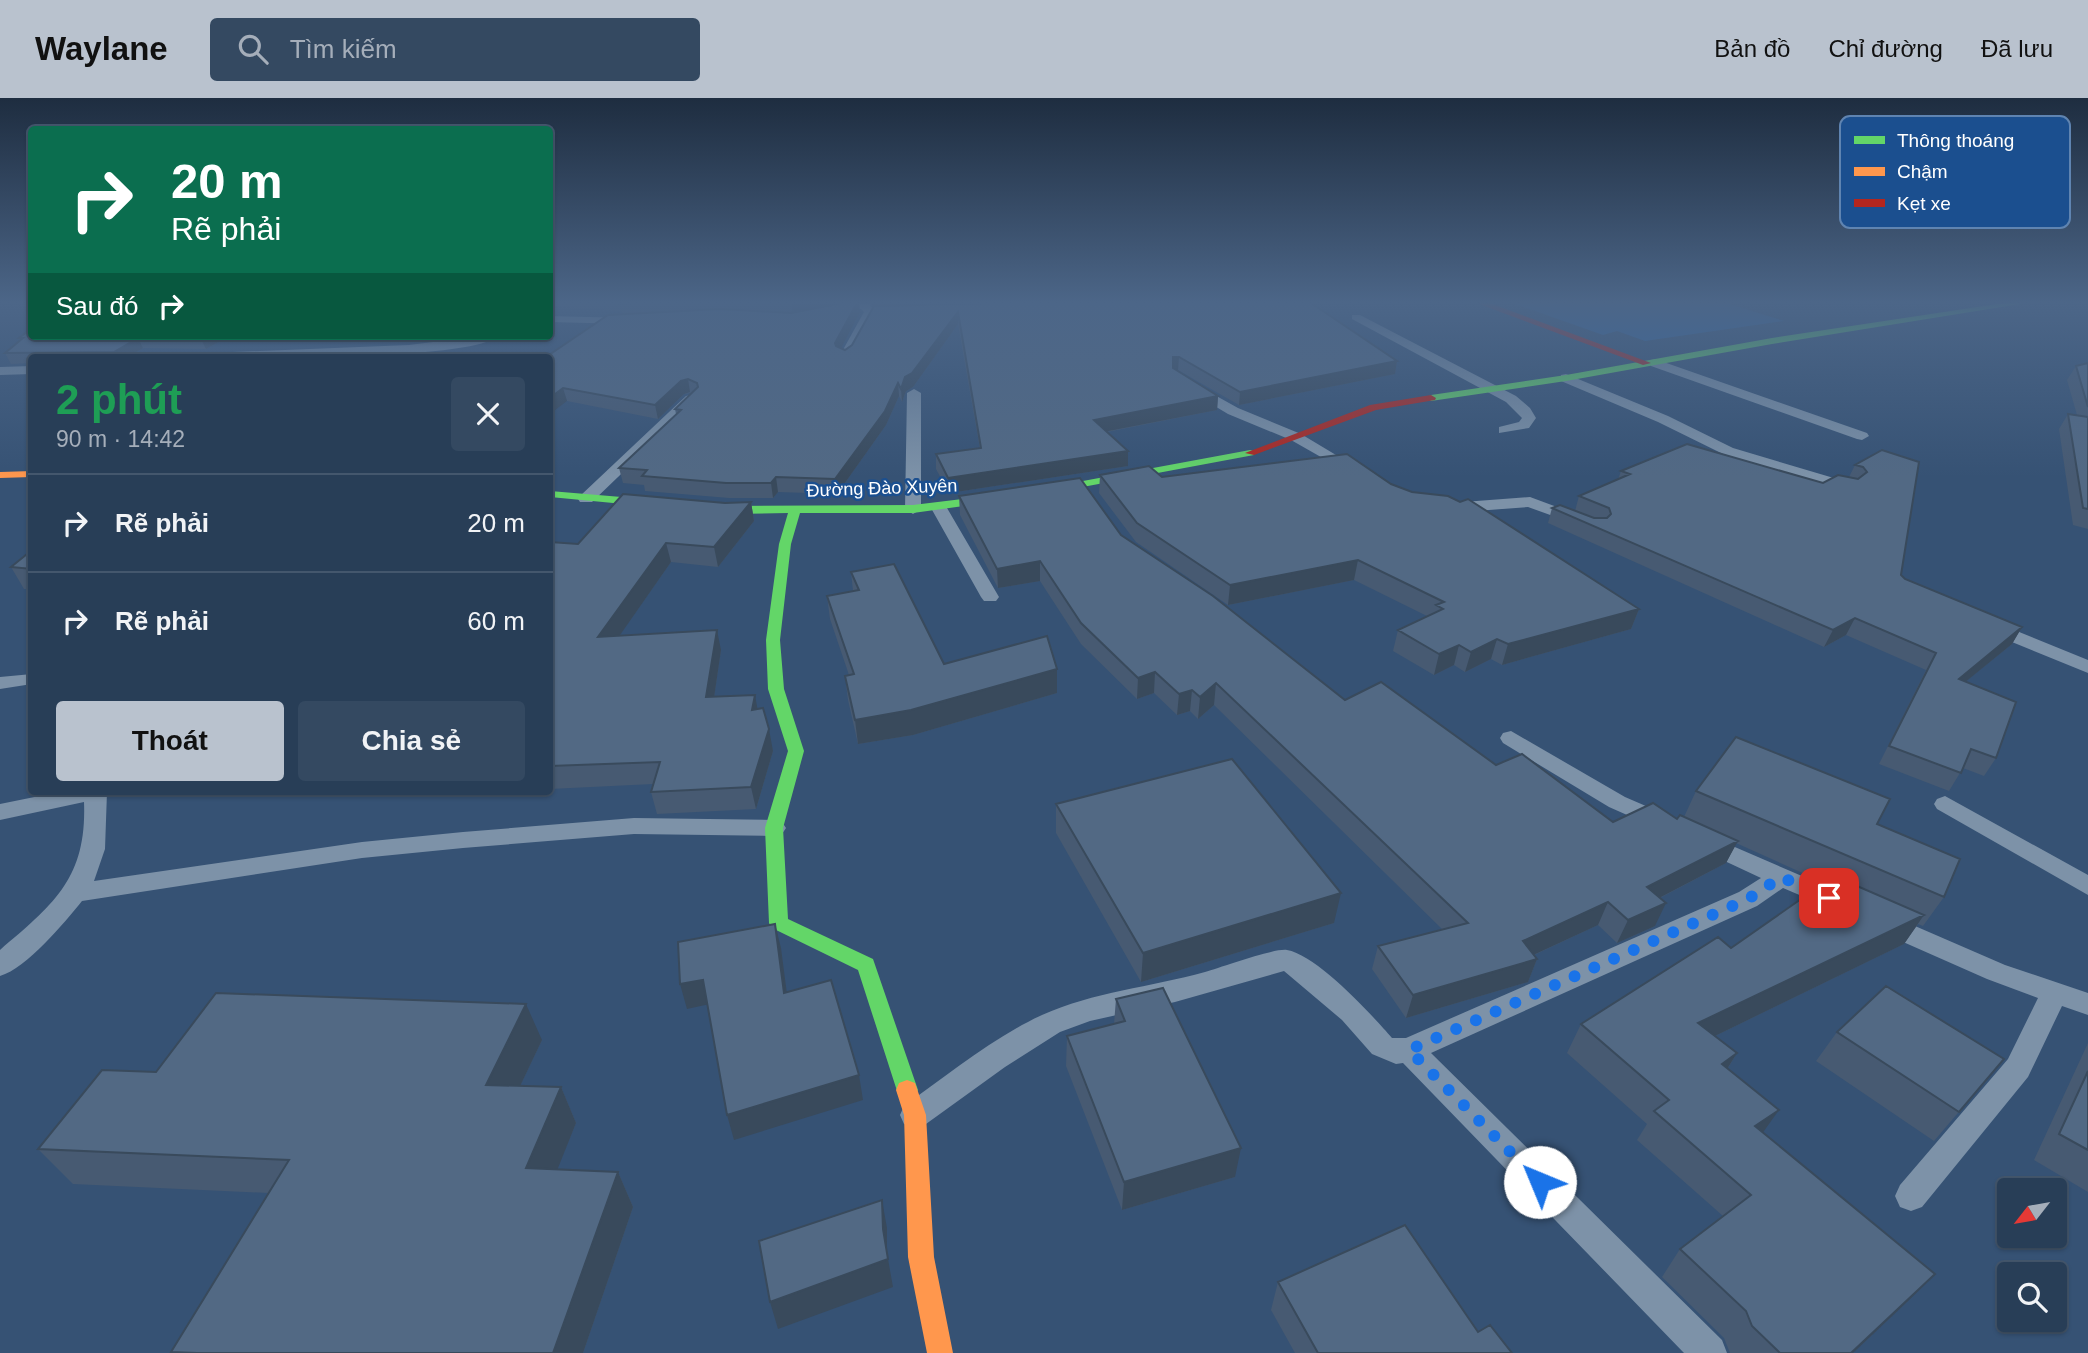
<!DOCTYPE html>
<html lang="vi">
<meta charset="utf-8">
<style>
:root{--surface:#283e57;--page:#344961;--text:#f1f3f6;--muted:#a5aeba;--line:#44576d;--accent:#b9c2ce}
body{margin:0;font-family:Helvetica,sans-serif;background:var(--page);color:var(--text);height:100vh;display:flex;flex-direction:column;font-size:26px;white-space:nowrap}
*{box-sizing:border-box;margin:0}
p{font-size:23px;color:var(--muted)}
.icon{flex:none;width:38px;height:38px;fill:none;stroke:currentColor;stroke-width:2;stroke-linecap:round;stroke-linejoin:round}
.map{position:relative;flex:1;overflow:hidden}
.side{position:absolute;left:28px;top:256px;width:525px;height:441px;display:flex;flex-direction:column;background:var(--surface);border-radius:7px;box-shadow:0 2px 5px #0004,0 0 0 2px var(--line)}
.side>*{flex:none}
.top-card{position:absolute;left:28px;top:28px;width:525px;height:214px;border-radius:7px;box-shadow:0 2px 5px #0004,0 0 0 2px var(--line);background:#0b6e4f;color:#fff;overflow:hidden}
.needle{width:46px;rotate:239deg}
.tools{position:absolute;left:1997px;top:1080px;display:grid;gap:14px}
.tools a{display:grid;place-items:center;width:70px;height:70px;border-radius:7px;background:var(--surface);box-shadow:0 2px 5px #0004,0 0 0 2px var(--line);font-size:35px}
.pin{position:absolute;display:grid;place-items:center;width:60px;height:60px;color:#fff;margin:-30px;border-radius:14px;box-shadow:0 4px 10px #0006}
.me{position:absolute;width:77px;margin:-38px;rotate:315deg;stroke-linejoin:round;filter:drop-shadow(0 0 5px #0008)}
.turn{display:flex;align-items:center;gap:24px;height:147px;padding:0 28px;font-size:32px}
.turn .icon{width:91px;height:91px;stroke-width:2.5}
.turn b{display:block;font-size:49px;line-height:60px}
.then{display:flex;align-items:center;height:66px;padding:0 28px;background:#0003;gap:14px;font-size:26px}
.round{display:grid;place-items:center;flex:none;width:74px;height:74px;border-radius:7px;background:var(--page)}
.overview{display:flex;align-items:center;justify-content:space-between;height:119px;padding:0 28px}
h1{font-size:42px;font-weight:700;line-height:52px;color:#1e9e55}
.cta{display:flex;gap:14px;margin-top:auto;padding:14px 28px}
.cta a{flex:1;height:80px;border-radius:7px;background:var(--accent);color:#111;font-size:28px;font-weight:700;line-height:80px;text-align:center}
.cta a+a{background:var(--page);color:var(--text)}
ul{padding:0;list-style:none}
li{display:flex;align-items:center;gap:21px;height:98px;padding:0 28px;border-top:2px solid var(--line)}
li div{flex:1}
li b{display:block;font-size:26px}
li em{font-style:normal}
header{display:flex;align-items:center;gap:42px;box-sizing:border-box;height:98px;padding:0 35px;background:var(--accent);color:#111}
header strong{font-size:33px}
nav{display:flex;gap:38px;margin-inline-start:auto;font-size:24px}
.search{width:490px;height:63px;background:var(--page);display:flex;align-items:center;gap:18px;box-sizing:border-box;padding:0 24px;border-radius:7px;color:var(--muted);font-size:26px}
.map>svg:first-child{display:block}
.green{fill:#2f66a5}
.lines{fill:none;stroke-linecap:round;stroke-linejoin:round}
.lane{fill:#7d92a8;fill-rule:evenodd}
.fast{fill:#63d668;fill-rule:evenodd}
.slow{fill:#ff974d;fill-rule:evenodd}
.jam{fill:#b3261e;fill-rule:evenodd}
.wall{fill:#475a72}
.shaded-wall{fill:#394a5c}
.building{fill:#526984;stroke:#394a5c;stroke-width:2}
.route{stroke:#1a73e8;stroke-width:12;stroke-dasharray:0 21.6}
.labels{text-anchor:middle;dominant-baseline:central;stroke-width:5;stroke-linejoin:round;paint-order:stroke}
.far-street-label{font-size:18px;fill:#fff;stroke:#1b4f8f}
.key{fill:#1b4f8f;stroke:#5f84b1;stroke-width:2}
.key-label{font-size:19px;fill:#fff}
</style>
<header>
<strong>Waylane</strong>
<div class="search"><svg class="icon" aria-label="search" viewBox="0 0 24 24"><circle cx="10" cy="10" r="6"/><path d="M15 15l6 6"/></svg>Tìm kiếm</div>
<nav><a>Bản đồ</a><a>Chỉ đường</a><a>Đã lưu</a></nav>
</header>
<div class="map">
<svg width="2088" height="1255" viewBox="0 0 2088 1255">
<rect width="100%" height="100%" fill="#365274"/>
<path class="green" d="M1507 203H1720L1784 223 1645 243 1617 233 1603 237Z"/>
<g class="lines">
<path class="lane" d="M862 203H874L870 207 876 214 849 262H841L839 259 864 214 861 211 834 216 828 213Z
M1352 217H1360L1516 298 1530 310 1536 320 1529 330 1499 335V329L1519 324 1522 320 1506 304 1352 221Z
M550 218 628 220 634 223 628 226 550 224Z
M481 238H499C467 263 254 259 203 259L209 255 409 247Z
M1655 261 1867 335 1869 338 1862 342 1857 341 1651 268V262Z
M32 268V276L0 277V269Z
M1566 276 1668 318 1733 350 1854 386 1857 389 1849 394 1723 356 1658 324 1561 283V277Z
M1193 285 1238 310 1301 336 1361 372 1354 376 1349 375 1291 342 1228 316 1188 292V286Z
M914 291 921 295V411L913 416 905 411 907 295Z
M691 297 698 301 696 304 592 404H580L578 401 580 398 686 298Z
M1530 399 1584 419 1586 422 1578 427 1528 409 1450 415 1442 410 1450 405Z
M939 405 947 410 999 499 996 503H984L981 499 931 410Z
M1992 523 2088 562V575L1985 533 1983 529 1985 525Z
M32 576V586L0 591V579Z
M1511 633 1625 699 1669 718 1673 724 1669 730 1661 732 1609 709 1503 645 1500 640 1503 635Z
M64 693 107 694 105 751 94 783 362 744 463 734 634 720 774 722 782 724 786 730 782 736 774 738 634 736 463 750 362 760 82 803C64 825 27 870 0 878V852C54 806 87 780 84 704L0 722V706Z
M1945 698 2088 777V797L1937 711 1934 706 1937 701Z
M1707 737 1846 797 1850 804 1846 811 1837 813 1783 790 1757 808 1431 955 1722 1242 1727 1255H1684L1403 965 1396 966 1372 956 1342 922 1284 873 1175 904 1090 923 1060 934 1005 969 926 1026 915 1030 904 1026 900 1017 904 1008C946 978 996 938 1042 917 1093 894 1151 889 1205 874 1222 869 1274 850 1287 852 1317 857 1372 917 1392 940H1406L1739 794 1761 780 1699 751 1695 745 1699 739Z
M1885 815 2005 867 2088 895V917L2062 908 2028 979 1922 1109 1911 1113 1900 1109 1895 1098 1900 1087 2008 961 2038 900 1987 881 1876 832 1872 825 1876 818Z"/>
<path class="fast" d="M2017 203H2039L1772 246 1566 283 1431 303 1426 300 1431 297 1566 277 1772 240Z
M1250 352 1254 353V357L1029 399 913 415H800L791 446 780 542 784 591 804 653 783 730 788 821 873 861 918 992 915 999 907 1002 899 999 858 872 772 830 769 825 765 730 788 653 768 591 766 542 779 446 788 415 729 416 550 399V393L729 408 913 407 1029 393Z"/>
<path class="slow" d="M32 373V379L0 380V374Z
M907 982 915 985 926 1017 934 1159 953 1255H927L908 1159 904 1017 896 992 899 985Z"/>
<path class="jam" d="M1471 203H1484L1651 265 1643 267Z
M1431 297 1436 300 1435 302 1376 312 1254 357 1245 355 1370 307Z"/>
</g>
<path class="wall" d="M550 203H849L860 214 841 250 845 252 852 247 874 208V203H1308L1397 263 1395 276 1239 307 1178 272H1176L1218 298 1217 312 1107 334 1128 368 949 395 936 371V356L980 351 958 226 913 289 906 293 902 304 899 298 886 327 837 396 778 394 773 400H729L645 393 644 387 623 385 619 370 676 316 675 311 691 295 684 296 658 321 567 303 550 259 623 217 622 213 550 208Z
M32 238H229L206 251 143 250 128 259H32V265L11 266 5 255 20 243 19 240Z
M2088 265V431L2073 427 2059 331 2068 316 2077 317 2067 282 2076 268Z
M1882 352 1901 477 1905 481 2022 529 2012 546 1966 583 1996 660 1984 678 1963 670 1949 693 1879 666 1926 572 1846 537 1824 549 1548 425 1552 410 1575 413 1579 398 1618 382 1621 373 1823 385 1849 379 1855 367Z
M1100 377 1391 386 1639 511 1631 531 1502 567 1491 561 1465 574 1454 567 1434 577 1393 553 1398 532 1427 518 1354 482 1228 507 1136 444 1099 395Z
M959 398 1121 437 1345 602 1496 667 1613 724 1677 721 1684 719 1696 693 1877 726 1944 799 1923 828 1918 826 1904 846 1715 938 1737 955 1728 970 1763 1035 1908 1203 1853 1255H1730L1724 1240 1662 1179 1680 1151 1723 1118 1637 1042 1647 1026 1567 955 1581 926 1731 850 1825 785 1736 745 1726 765 1660 800 1655 828 1617 845 1598 827 1534 857 1537 861 1528 884 1406 920 1372 871 1378 848 1443 832 1214 607 1198 621 1190 613 1177 617 1154 595 1137 601 1081 546 1040 483 998 490 960 417Z
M751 404 754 423 718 469 671 464 619 538 721 552 714 599 758 611 773 653 756 711 657 716 651 694 653 686 550 691V444L578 446 725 405Z
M32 452V491H24L11 469Z
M851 474 944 566 1057 571V595L913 637 858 646 848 602 845 578 849 577 830 521 827 498 853 493Z
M1056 706 1334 825 1141 884 1056 735Z
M1116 901 1235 1079 1122 1112 1066 968 1067 938 1114 926Z
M1837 934 2004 961 1934 1043 1816 963Z
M542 942 520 988 561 989 576 1025 557 1071 618 1074 633 1109 583 1255H172L171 1254 269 1095 73 1086 38 1051 156 974Z
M2088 945V1094L2034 1062Z
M1278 1184 1478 1234 1512 1255H1295L1271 1212Z"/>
<path class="shaded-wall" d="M796 203H849L793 216 791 204Z
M858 203H859L860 214 837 258 835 245Z
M958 214V226L913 289 906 293 902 304 901 291 905 279Z
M207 238H229L206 251 201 241Z
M138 240 143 250 128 259H116L114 254Z
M1173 259H1179L1178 272H1172Z
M1397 263 1395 276 1239 307 1240 294Z
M688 281 690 294 684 296 658 321 655 307 681 283Z
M898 285 899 298 886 327 837 396 835 381Z
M563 290 567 303 550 316V300Z
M1218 298 1217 312 1093 336 1094 322Z
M1128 353V368L949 395 948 380Z
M776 379 778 394 773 400 771 385Z
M751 404 754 423 718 469 714 449Z
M666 445 671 464 604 560 598 539Z
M1358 462 1354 482 1228 507 1230 487Z
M1040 463V483L998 490 997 471Z
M1639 511 1631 531 1502 567 1508 546Z
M1855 520 1846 537 1824 549 1833 532Z
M2022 529 2012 546 1948 598 1959 581Z
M717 532 721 552 711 620 706 599Z
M1497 541 1491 561 1465 574 1471 554Z
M1459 547 1454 567 1434 577 1439 556Z
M1057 571V595L913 637 858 646 855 622Z
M1155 574 1154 595 1137 601 1138 580Z
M1216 585 1214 607 1198 621 1200 599Z
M1192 592 1190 613 1177 617 1179 596Z
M755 597 759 619 752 612Z
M769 631 773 653 756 711 751 689Z
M1738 743 1726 765 1636 812 1647 789Z
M1341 795 1334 825 1141 884 1143 855Z
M1608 804 1598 827 1514 866 1523 843Z
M1666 805 1655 828 1617 845 1628 822Z
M1924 817 1904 846 1682 954 1698 925Z
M775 826 781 850 790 919 784 895Z
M1537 861 1528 884 1406 920 1413 897Z
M703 882 710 906 687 911 680 886Z
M526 906 542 942 504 1022 486 987Z
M1737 955 1719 984 1722 966Z
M859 977 863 1002 734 1042 727 1017Z
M561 989 576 1025 544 1105 526 1070Z
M1779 1012 1759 1040 1755 1028Z
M1241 1050 1235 1079 1122 1112 1124 1084Z
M618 1074 633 1109 583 1255H553Z
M882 1102 887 1130V1159L883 1131Z
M888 1161 893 1189 778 1231 770 1204Z
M1935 1176 1908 1203 1853 1255H1851Z"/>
<path class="building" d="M624 203H664L620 206Z
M852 203H858L835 245 836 248 845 252 852 247 874 208 1003 205 1005 203H1308L1397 263 1240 294 1179 259H1173V270L1218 298 1094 322 1128 353 948 380 936 356 981 350 958 214 912 275 905 279 901 291 898 285 885 313 835 381 776 379 771 385H726L642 378 647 372 619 370 681 312 675 311 698 289 697 285 688 281 681 283 655 307 563 290 550 300V259H546L608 217 720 211 791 215Z
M32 230V238H207L201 241 138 240 114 254 5 255 23 240H19Z
M2088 265V309L2076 268Z
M2068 316 2088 319V411L2083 410Z
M1687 346 1823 385 1838 377 1858 381 1867 374 1863 369 1855 367 1882 352 1919 364 1901 477 1905 481 2022 529 1959 581 2016 604 1996 660 1971 651 1961 675 1889 648 1936 555 1855 520 1833 532 1552 410 1560 407 1594 420H1607L1611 416 1609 410 1579 398 1630 376 1621 373Z
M1347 356 1391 386 1412 394 1448 398 1460 404 1468 401 1639 511 1508 546 1497 541 1471 554 1459 547 1439 556 1398 532 1443 511 1436 507 1444 504 1358 462 1230 487 1137 425 1100 377 1149 368 1162 379Z
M1080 380 1121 437 1213 498 1345 602 1381 584 1496 667 1522 656 1613 724 1653 705 1677 721 1680 717 1738 743 1647 789 1666 805 1628 822 1608 804 1523 843 1537 861 1413 897 1378 848 1468 825 1216 585 1200 599 1192 592 1179 596 1155 574 1138 580 1081 525 1040 463 997 471 959 398Z
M623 396 725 405 751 404 714 449 666 445 598 539 717 532 706 599 755 597 752 612 763 610 769 631 751 689 651 694 660 664 550 668V444L578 446Z
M32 452V471L11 469Z
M894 466 944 566 1047 538 1057 571 911 612 855 622 845 578 854 576 827 498 859 492 851 474Z
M1736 639 1890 701 1877 726 1960 761 1944 799 1696 693Z
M1232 661 1341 795 1143 855 1056 706Z
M1834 778 1924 817 1698 925 1737 955 1722 966 1779 1012 1755 1028 1935 1176 1851 1255H1780L1752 1228 1746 1213 1680 1151 1751 1097 1654 1013 1669 1002 1581 926 1718 839 1731 850Z
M775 826 784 895 831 882 859 977 727 1017 703 882 680 886 678 844Z
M1886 888 2004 961 1959 1014 1837 934Z
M1163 890 1241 1050 1124 1084 1067 938 1125 923 1116 901Z
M216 895 526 906 486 987 561 989 526 1070 618 1074 553 1255H197L171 1254 289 1062 38 1051 102 972 156 974Z
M2088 973V1052L2059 1036Z
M882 1102 883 1131 888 1161 770 1204 759 1143Z
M1405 1127 1478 1234 1490 1227 1512 1255H1318L1278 1184Z"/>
<linearGradient id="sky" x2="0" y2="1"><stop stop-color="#1e2d40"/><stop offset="0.54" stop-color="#4c6688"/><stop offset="1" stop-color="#4c6688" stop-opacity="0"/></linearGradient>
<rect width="2088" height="379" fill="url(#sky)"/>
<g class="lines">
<path class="route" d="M1540 1084 1409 952 1748 801 1781 779 1829 800"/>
</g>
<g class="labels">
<g class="far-street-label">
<text transform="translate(882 390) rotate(-2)">Đường Đào Xuyên</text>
</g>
</g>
<rect x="1840" y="18" width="230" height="112" rx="10" class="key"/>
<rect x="1854" y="38" width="31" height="8" fill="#63d668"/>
<rect x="1854" y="69" width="31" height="9" fill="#ff974d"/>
<rect x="1854" y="101" width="31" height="8" fill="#b3261e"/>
<g class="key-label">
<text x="1897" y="49">Thông thoáng</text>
<text x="1897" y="80">Chậm</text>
<text x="1897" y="112">Kẹt xe</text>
</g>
</svg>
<div class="tools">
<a><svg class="needle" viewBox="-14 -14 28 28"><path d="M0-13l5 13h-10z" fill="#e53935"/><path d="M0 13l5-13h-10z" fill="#a5aeba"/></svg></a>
<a><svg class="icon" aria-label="search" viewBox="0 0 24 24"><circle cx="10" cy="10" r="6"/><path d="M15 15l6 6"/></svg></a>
</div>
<div class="pin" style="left:1829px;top:800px;background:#d93025"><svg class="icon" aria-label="arrive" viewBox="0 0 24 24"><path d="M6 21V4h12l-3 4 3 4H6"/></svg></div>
<svg class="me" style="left:1540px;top:1084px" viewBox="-20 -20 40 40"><circle r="19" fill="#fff"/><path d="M0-13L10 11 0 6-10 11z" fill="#1a73e8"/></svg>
<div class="top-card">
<div class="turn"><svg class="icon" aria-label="right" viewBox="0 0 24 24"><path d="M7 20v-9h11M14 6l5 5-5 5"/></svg><div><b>20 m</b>Rẽ phải</div></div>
<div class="then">Sau đó<svg class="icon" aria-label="right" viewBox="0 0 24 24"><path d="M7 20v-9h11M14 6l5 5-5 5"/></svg></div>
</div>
<section class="side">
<div class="overview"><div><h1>2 phút</h1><p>90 m · 14:42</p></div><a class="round"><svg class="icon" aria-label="close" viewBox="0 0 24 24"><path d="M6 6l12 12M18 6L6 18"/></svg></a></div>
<ul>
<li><svg class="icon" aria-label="right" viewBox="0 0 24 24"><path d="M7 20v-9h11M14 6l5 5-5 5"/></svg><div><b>Rẽ phải</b></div><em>20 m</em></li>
<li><svg class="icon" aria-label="right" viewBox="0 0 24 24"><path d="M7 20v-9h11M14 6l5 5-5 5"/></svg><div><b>Rẽ phải</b></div><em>60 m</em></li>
</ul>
<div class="cta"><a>Thoát</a><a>Chia sẻ</a></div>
</section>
</div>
